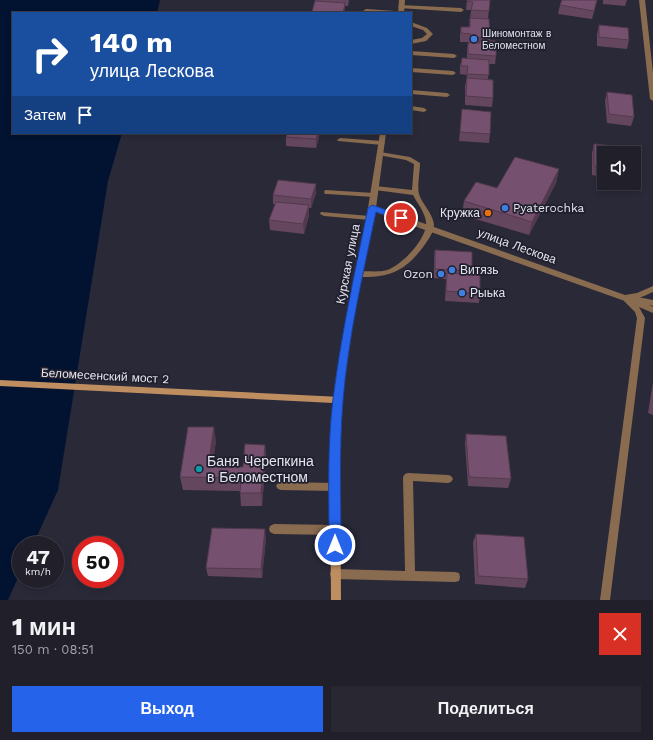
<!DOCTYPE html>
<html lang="ru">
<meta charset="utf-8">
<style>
:root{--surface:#201f2a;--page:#282732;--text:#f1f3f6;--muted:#a2a2a8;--line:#3d3d47;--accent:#2563eb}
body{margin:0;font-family:"Work Sans",sans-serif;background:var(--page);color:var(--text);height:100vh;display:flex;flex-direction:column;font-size:15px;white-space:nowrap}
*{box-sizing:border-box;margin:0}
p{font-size:13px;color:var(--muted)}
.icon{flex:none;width:22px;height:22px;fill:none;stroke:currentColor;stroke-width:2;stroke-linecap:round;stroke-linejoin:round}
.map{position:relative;height:600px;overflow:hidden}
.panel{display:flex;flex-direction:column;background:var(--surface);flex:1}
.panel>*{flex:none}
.top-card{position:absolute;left:12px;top:12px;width:400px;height:122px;border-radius:0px;box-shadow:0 2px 6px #0003,0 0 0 1px var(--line);background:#1a4fa0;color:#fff;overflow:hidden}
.controls{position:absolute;left:597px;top:146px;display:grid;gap:8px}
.controls a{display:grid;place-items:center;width:44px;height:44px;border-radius:0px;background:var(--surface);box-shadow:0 2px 6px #0003,0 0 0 1px var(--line);font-size:20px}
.speed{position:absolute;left:12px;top:536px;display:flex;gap:8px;font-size:20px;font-weight:700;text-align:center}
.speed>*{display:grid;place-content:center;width:52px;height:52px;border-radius:50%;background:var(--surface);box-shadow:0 2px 6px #0003,0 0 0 1px var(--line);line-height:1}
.speed small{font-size:10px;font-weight:400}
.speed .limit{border:6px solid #d22;background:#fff;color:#111}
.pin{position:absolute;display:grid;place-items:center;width:34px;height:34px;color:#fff;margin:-17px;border:2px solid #fff;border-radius:50%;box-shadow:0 1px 4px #0007}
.me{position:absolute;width:44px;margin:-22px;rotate:0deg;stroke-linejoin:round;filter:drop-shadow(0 0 3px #0008)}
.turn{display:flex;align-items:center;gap:14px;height:84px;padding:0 12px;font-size:18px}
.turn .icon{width:52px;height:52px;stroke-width:2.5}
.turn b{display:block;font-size:28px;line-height:34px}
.then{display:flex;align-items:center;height:38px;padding:0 12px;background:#0003;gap:8px;font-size:15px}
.round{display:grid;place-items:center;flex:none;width:42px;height:42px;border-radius:0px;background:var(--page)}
.headline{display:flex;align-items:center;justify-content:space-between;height:68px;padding:0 12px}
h1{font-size:24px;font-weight:800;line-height:30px}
.cta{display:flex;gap:8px;margin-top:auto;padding:8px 12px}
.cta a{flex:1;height:46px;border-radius:0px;background:var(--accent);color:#fff;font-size:16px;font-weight:800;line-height:46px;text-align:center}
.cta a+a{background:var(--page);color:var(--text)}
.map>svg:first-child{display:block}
.water{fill:#021331}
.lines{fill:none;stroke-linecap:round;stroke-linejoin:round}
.service{fill:#896b4f;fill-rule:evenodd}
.minor{fill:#896b4f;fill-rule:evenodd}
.tertiary{fill:#896b4f;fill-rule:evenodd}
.secondary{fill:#be8e61;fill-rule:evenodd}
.wall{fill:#65465f}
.shaded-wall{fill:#53394e}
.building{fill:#76516f;stroke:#53394e}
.route{fill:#2563eb;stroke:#184099}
.shop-dot{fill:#3f7fe0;stroke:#201f2d;stroke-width:1.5}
.food-dot{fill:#e8710a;stroke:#201f2d;stroke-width:1.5}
.culture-dot{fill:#0f9aa8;stroke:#201f2d;stroke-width:1.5}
.labels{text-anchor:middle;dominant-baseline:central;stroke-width:3.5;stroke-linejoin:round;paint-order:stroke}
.far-poi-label{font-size:10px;fill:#e5e5ef;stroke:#201f2d;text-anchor:start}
.poi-label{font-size:12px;fill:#e5e5ef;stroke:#201f2d;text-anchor:start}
.street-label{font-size:12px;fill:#e5e5ef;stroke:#201f2d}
.near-poi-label{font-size:14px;fill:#e5e5ef;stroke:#201f2d;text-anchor:start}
</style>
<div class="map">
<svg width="653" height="600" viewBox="0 0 653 600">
<rect width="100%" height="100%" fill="#2a2938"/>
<path class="water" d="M0 0H160L157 13H13V133H122L108 181 58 490 33 545H21V571L8 600H0Z"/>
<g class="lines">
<path class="service" d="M401 5 461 8 464 10 461 12 399 8 398 7Z
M366 9 396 11 399 13 364 12 363 11Z
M411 22 427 28 433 34 426 41 411 44V40L422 38 427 34 423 30 411 26Z
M411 51 454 54 457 56 454 58 411 55Z
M411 68 453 71 456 73 453 75 411 72Z
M411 90 447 93 450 95 447 97 411 94Z
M411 106 424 108 427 110 424 112 411 110Z
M340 138 382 141 385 143 382 145 338 141 337 140Z
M380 152 410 157 420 163C420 171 417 187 419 194 422 204 432 212 434 224 434 231 430 237 426 243 407 270 391 278 359 277L356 276 355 274 356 272C366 270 377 273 387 270 401 266 428 238 426 222 425 212 417 203 413 195L375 190 372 188 375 186 412 190 414 164 406 160 378 155V153Z
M325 190 374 193 378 195 374 197 327 194H325L324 192Z
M321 212 370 216 374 218 370 220 324 216 320 214Z
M625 295 635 299 638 297 653 300V306L649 305 653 307V313L639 307 645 318 610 600H600L637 318 635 312 621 298Z
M408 473 448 475 451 476 453 479 451 482 448 483 413 481 415 571 455 572 459 573 460 577 459 581 455 582 335 579 331 578 330 574 331 570 335 569 405 571 403 477 405 474Z
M281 482 335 483 338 484 340 487 338 490 335 491 281 490 278 489 276 486 278 483Z
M274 524 335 525 339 527 340 530 339 533 335 535 274 534 270 532 269 529 270 526Z"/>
<path class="minor" d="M639 0H645L653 73V101L650 99Z
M369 206H375L625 295 637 293 653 286V292C644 296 632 302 622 300L369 210 368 208Z"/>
<path class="tertiary" d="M399 0H405L404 13H398Z
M380 133H386L376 208 354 317 342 400 341 403 338 404 335 403 334 400 346 317 368 208Z"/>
<path class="secondary" d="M0 380 341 397 342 400 340 461 341 600H331L330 461 333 403 0 386Z"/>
</g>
<path class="wall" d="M315 0H349L348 6H345L344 13H312Z
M467 0H490L488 19 490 38V40L496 56 495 64H489L488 80 493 98 492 107 465 105V87L467 75 460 74V66L462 58H467V51L468 43 470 42H460V35L461 27H469L471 10H466Z
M603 0H627L625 6 603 4Z
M560 5 595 8 592 19 558 14Z
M599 25 629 40 627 49 597 46V34Z
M607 92 634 117 631 126 607 123 605 101Z
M462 109 490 134 489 143 459 141Z
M320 133 316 148 286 146V137Z
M594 144 604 153V177L592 175V153Z
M559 169 556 183 529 235 462 215 464 201 497 188Z
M316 193 311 208H309V215L304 234 270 230 269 220 275 204H273V195Z
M435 250 472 271V275L480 294 479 303 445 301 446 279 434 278V259Z
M653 382V415L648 413Z
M466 434 511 479 508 488 468 486 465 443Z
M216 441 212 467H243L265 445 266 458 262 506H241L240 491 183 490 180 477Z
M476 534 528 579 525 588 475 584 473 542Z
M266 538 262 578 208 576 206 568Z"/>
<path class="shaded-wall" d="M345 3 344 13H343Z
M318 133H320L316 148V139Z
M559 169 556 183 529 235 532 222Z
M316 184V193L311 208V199Z
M309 205V215L304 234 303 224Z
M214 427 216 441 211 478 208 467Z
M265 445 266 458 262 506 261 493Z
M265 529 266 538 262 578 261 569Z"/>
<path class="building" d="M467 0H490L489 11 471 10 473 2 467 1Z
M562 0H597L594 11 560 5Z
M315 1 345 3 343 13 312 12Z
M470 18 489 19 490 38 471 37V34L461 33V27H470Z
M599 25 628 28 629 40 599 37Z
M480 40 496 41V56L468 54V43H480Z
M462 58 489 60V75L467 74 468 66H461Z
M467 78 493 80V98L466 96Z
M607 92 632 95 634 117 609 114Z
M462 109 491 112 490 134 460 132Z
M287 133H318L316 139 286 137Z
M594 144 625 147V153H604V167L594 166Z
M515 157 559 169 532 222 464 201 476 182 497 188Z
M278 180 316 184 311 199 273 195Z
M276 202 309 205 303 224 269 220Z
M435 250 472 252V271L435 269Z
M447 273 480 275V294L446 291Z
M188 427H214L208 467H243L245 444 265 445 261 493H240L241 478 180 477Z
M466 434 506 436 511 479 469 477Z
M212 528 265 529 261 569 206 568Z
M476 534 524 537 528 579 478 576Z"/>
<path class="route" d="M372 205 404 216 405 218 401 221 376 212C363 274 348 338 343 401 339 449 341 497 341 545L339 548 335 550 331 548 329 545C329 496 327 447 333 399 341 335 355 271 368 208Z"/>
<g class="shop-dot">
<circle cx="474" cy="39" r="4"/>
<circle cx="505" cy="208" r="4"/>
<circle cx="452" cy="270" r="4"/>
<circle cx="441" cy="274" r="4"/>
<circle cx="462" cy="293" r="4"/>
</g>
<circle class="food-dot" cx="488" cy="213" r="4"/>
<circle class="culture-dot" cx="199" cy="469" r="4"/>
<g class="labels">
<g class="far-poi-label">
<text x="482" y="33">Шиномонтаж в<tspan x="482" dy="12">Беломестном</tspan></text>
</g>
<g class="poi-label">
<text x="513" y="208">Pyaterochka</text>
<text x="480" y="213" text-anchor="end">Кружка</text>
<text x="460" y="270">Витязь</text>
<text x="433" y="274" text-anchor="end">Ozon</text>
<text x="470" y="293">Рыька</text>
</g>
<g class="street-label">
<text transform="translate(517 246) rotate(20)">улица Лескова</text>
<text transform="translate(348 264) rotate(-79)">Курская улица</text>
<text transform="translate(105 376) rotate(3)">Беломесенский мост 2</text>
</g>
<g class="near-poi-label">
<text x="207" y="461">Баня Черепкина<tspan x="207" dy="16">в Беломестном</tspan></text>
</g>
</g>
</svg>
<div class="controls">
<a><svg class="icon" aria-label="sound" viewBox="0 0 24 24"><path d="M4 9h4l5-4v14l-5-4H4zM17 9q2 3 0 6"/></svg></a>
</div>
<div class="speed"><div>47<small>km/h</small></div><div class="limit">50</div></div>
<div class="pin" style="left:401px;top:218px;background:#d93025"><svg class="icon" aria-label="arrive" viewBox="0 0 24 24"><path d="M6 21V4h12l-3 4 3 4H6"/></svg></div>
<svg class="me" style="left:335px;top:545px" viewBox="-20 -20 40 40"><circle r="17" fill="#2563eb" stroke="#fff" stroke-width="3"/><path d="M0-11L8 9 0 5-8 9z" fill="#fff"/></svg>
<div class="top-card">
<div class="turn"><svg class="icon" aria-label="right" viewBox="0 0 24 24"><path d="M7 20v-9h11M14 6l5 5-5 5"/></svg><div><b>140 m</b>улица Лескова</div></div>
<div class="then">Затем<svg class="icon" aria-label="arrive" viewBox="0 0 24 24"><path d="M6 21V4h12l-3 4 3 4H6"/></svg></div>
</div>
</div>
<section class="panel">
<div class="headline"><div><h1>1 мин</h1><p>150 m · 08:51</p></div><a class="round" style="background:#d93025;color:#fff"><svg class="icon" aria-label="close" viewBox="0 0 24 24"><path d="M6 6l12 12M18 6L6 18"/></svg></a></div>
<div class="cta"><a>Выход</a><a>Поделиться</a></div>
</section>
